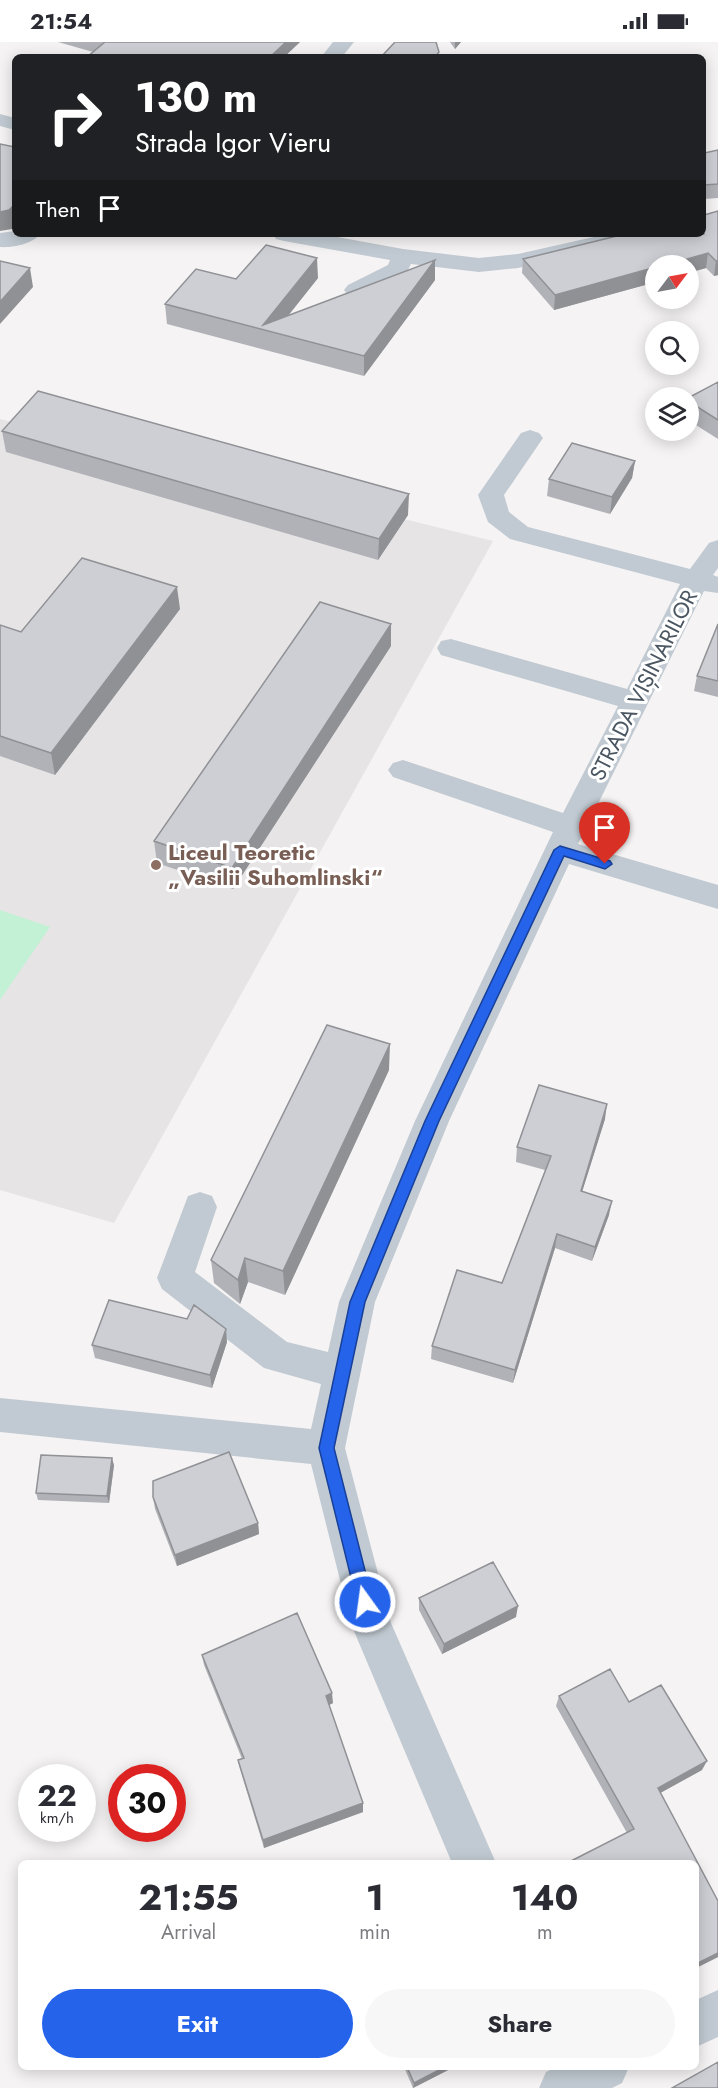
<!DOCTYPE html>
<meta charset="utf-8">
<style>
:root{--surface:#fff;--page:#f7f7f7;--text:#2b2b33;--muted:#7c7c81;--accent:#2563eb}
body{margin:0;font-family:Jost,sans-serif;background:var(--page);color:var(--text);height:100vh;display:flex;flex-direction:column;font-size:22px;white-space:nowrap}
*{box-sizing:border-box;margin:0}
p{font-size:20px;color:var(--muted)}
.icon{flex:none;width:33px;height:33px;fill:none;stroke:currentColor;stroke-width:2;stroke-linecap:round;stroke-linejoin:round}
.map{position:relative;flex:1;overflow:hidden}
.panel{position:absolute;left:18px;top:1818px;width:681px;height:210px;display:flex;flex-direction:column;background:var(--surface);border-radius:9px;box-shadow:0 3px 15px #0003}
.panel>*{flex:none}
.hud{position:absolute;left:12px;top:12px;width:694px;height:183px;border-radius:9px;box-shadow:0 3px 15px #0003;background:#202124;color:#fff;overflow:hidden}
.needle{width:39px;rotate:58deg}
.fabs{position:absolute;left:645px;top:213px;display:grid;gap:12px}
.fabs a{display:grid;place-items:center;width:54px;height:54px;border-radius:50%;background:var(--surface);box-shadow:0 3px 15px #0003;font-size:30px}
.speed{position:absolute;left:18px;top:1722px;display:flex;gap:12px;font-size:30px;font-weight:700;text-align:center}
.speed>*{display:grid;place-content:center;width:78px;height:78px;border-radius:50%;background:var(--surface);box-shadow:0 3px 15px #0003;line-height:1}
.speed small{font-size:15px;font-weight:400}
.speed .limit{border:9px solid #d22;background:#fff;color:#111}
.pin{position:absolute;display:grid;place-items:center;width:51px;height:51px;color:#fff;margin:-62px -26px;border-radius:50% 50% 50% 0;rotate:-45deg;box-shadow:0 0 6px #0007}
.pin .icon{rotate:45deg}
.me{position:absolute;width:66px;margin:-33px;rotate:346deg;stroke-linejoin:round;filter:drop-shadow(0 0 4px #0008)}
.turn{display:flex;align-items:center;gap:21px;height:126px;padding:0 24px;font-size:27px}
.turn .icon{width:78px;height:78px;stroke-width:2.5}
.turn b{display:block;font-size:42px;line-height:51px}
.then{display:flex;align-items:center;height:57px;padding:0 24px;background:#0003;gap:12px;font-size:22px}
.eta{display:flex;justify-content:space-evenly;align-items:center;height:102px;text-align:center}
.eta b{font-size:36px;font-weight:700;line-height:42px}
.primary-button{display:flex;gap:12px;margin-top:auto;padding:12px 24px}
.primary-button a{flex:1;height:69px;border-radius:36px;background:var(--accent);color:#fff;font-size:24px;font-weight:700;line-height:69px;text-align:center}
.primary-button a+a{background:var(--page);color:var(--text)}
.status{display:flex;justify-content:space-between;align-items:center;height:42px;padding:0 30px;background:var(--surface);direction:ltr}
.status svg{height:16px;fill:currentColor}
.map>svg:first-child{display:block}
.education{fill:#e6e4e5}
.green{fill:#c3f1d5}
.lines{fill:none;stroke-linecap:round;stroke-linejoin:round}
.minor{fill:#c1cad2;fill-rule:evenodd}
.wall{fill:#b0b2b7}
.shaded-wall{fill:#909195}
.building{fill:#cdcfd5;stroke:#909195;stroke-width:1.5}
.route{fill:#2563eb;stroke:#184099;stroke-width:1.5}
.education-dot{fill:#8d6e63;stroke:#fff;stroke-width:2}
.labels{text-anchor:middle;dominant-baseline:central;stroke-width:6;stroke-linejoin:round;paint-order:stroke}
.street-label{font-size:22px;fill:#4a5661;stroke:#fff}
.education-label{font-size:22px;font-weight:bold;fill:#785e54;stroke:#fff;text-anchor:start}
</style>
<div class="status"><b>21:54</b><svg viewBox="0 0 49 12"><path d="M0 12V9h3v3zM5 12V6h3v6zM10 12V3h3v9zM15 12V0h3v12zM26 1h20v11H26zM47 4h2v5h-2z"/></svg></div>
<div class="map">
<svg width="718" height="2046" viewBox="0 0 718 2046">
<rect width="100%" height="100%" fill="#f5f3f3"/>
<path class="education" d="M0 377 493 499 114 1181 0 1148Z"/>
<path class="green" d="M0 868 50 885 0 958Z"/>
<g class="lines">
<path class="minor" d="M333 0H354L342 15H321Z
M0 72 15 76V88L0 84Z
M15 189V192H40C33 202 12 206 0 205V191Z
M273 192H321L403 207 479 216 518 212 607 192H648L645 197 518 226 479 230 411 222 406 232 356 255 348 253 344 248 348 243 388 223 390 218 284 199 276 197Z
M530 388 539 391 543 396 504 453 509 470 528 485 690 527 709 501 718 498V526L713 533 718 535V551L704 549 578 802 718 843V867L569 822 449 1079 375 1260 345 1406 391 1581 496 1821H452L351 1582 311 1422 0 1390V1356L311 1387 321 1342 264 1326 162 1247 157 1236 188 1154 200 1150 212 1154 217 1165 195 1230 287 1300 328 1310 339 1260 415 1079 553 790 393 735 388 728 393 721 403 718 563 771 618 664 441 613 437 606 441 599 451 597 627 647 680 542 510 497 488 480 478 453 521 391Z
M718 1948V1995L696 2005V1958Z
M556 2025H629L622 2041 612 2046H539L546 2030Z"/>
</g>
<path class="wall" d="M58 0H300L284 15 93 10Z
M450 0H461L455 7Z
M718 108V156L704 157V111Z
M718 169V233L714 234 706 226 688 231V224H656V240L554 268 522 231 523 217Z
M318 236 288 274 435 238 364 334 167 282 165 262 236 237Z
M718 340V397L688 378V356Z
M2 389 408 473 378 518 6 410Z
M635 419 632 436 610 472 547 454 549 437Z
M180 567 55 733 0 714V583L21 590Z
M718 582V655L694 649 697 634Z
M391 604 233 847 157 821 154 799Z
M389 1028 285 1253 248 1240 240 1262 214 1241 211 1218Z
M605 1077 582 1149 609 1173 592 1219 555 1206 513 1341 431 1317 432 1304 502 1241 545 1128 516 1120 517 1105Z
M187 1277 227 1300 212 1346 95 1316 92 1303Z
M114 1423 109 1461 38 1458 36 1451Z
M153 1455 258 1481 259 1492 177 1524 155 1467Z
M419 1556 516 1575 442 1612 419 1568Z
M202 1613 333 1661 329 1663 363 1761V1770L264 1806 240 1727 238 1718 242 1717 204 1623Z
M559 1654 629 1660 702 1728 660 1751 718 1859V1915L696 1926V1821H569V1820L627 1791 556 1664Z
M404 2025H454L413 2046Z"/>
<path class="shaded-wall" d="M286 0H300L284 15H270Z
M455 0H461L455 7Z
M15 162V184L12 187 0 189V170Z
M708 211 706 226 688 231V224H663Z
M317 216 318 236 275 290 263 283Z
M435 218V238L364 334V314Z
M716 219H718V233L714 234Z
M656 225V240L554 268 555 253Z
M30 226 33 245 0 282V260Z
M635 419 632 436 610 472 612 455Z
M409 452 408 473 378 518 379 497Z
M177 545 180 567 55 733 51 711Z
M391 582V604L233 847 232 826Z
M390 1002 389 1028 285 1253 283 1229Z
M607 1062 605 1077 578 1163 581 1149Z
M612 1159 609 1173 592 1219 595 1205Z
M557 1192 555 1206 513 1341 515 1328Z
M245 1216 248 1240 240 1262 238 1238Z
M226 1287 227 1300 212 1346 210 1333Z
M112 1416 114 1423 109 1461 107 1454Z
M258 1481 259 1492 177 1524 175 1513Z
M518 1564 516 1575 442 1612 444 1602Z
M332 1651 333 1661 327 1664 326 1654Z
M707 1719 702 1728 653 1755 658 1746Z
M363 1761V1770L264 1806 263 1798Z
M718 1911V1915L696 1926V1922Z
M445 2025H454L413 2046 414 2041Z"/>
<path class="building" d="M105 0H286L270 15H87Z
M395 0H436L439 10 435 15H381Z
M0 102 15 105V162L9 168 0 170Z
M718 108V142L704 143V111Z
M718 169V219H716L708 211 663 224H656V225L555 253 523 217 625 192H704V173Z
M266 203 317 216 263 283 435 218 364 314 165 262 196 227 236 237Z
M0 219 30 226 0 260Z
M718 340V378L688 359V356Z
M38 349 409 452 379 497 2 389Z
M572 401 635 419 612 455 549 437Z
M82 516 177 545 51 711 0 694V583L21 590Z
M320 560 391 582 232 826 154 799Z
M718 582V639L697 634Z
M327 983 390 1002 283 1229 245 1216 238 1238 211 1218Z
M539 1043 607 1062 581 1149 612 1159 595 1205 557 1192 515 1328 432 1304 457 1228 502 1241 551 1114 517 1105Z
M109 1258 187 1277 194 1263 226 1287 210 1333 92 1303Z
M229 1410 258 1481 175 1513 153 1455V1439Z
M41 1413 112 1416 107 1454 36 1451Z
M493 1520 518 1564 444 1602 419 1556Z
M297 1571 332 1651 326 1654 363 1761 263 1798 238 1718 244 1716 202 1613Z
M610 1627 629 1660 661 1643 707 1719 658 1746 718 1859V1911L696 1922V1821H570L569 1820 634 1787 559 1654Z
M718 2020V2046H672Z
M407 2025H445L414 2041Z"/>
<path class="route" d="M560 804 610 819 612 822 605 827 564 814 439 1079 365 1260 334 1406 373 1560 371 1565 365 1568 359 1565 357 1560 319 1406 350 1260 425 1079 554 808Z"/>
<circle class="education-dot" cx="156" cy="823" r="6"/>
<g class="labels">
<g class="street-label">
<text transform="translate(643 643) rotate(-63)">STRADA VIȘINARILOR</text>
</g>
<g class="education-label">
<text x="168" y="810">Liceul Teoretic<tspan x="168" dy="25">„Vasilii Suhomlinski“</tspan></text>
</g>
</g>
</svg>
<div class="fabs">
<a><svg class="needle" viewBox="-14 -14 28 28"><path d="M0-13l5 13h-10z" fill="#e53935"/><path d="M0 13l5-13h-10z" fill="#7c7c81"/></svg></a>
<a><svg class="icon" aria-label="search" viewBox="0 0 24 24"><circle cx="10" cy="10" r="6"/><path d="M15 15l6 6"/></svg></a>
<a><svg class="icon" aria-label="layers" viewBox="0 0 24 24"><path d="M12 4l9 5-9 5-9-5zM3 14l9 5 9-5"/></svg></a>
</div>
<div class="speed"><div>22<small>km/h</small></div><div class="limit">30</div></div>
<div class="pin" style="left:605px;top:822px;background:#d93025"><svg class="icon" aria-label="arrive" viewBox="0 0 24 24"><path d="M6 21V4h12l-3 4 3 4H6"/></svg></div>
<svg class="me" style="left:365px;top:1560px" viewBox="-20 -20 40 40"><circle r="17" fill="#2563eb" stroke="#fff" stroke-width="3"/><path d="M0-11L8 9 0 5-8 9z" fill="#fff"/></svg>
<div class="hud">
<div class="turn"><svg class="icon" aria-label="right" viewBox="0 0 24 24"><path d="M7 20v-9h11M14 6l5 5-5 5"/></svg><div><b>130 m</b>Strada Igor Vieru</div></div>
<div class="then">Then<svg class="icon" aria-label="arrive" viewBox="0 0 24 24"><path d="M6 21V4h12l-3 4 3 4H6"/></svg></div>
</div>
<section class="panel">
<div class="eta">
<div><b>21:55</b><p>Arrival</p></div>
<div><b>1</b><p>min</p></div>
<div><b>140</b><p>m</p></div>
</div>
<div class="primary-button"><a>Exit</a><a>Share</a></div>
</section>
</div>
